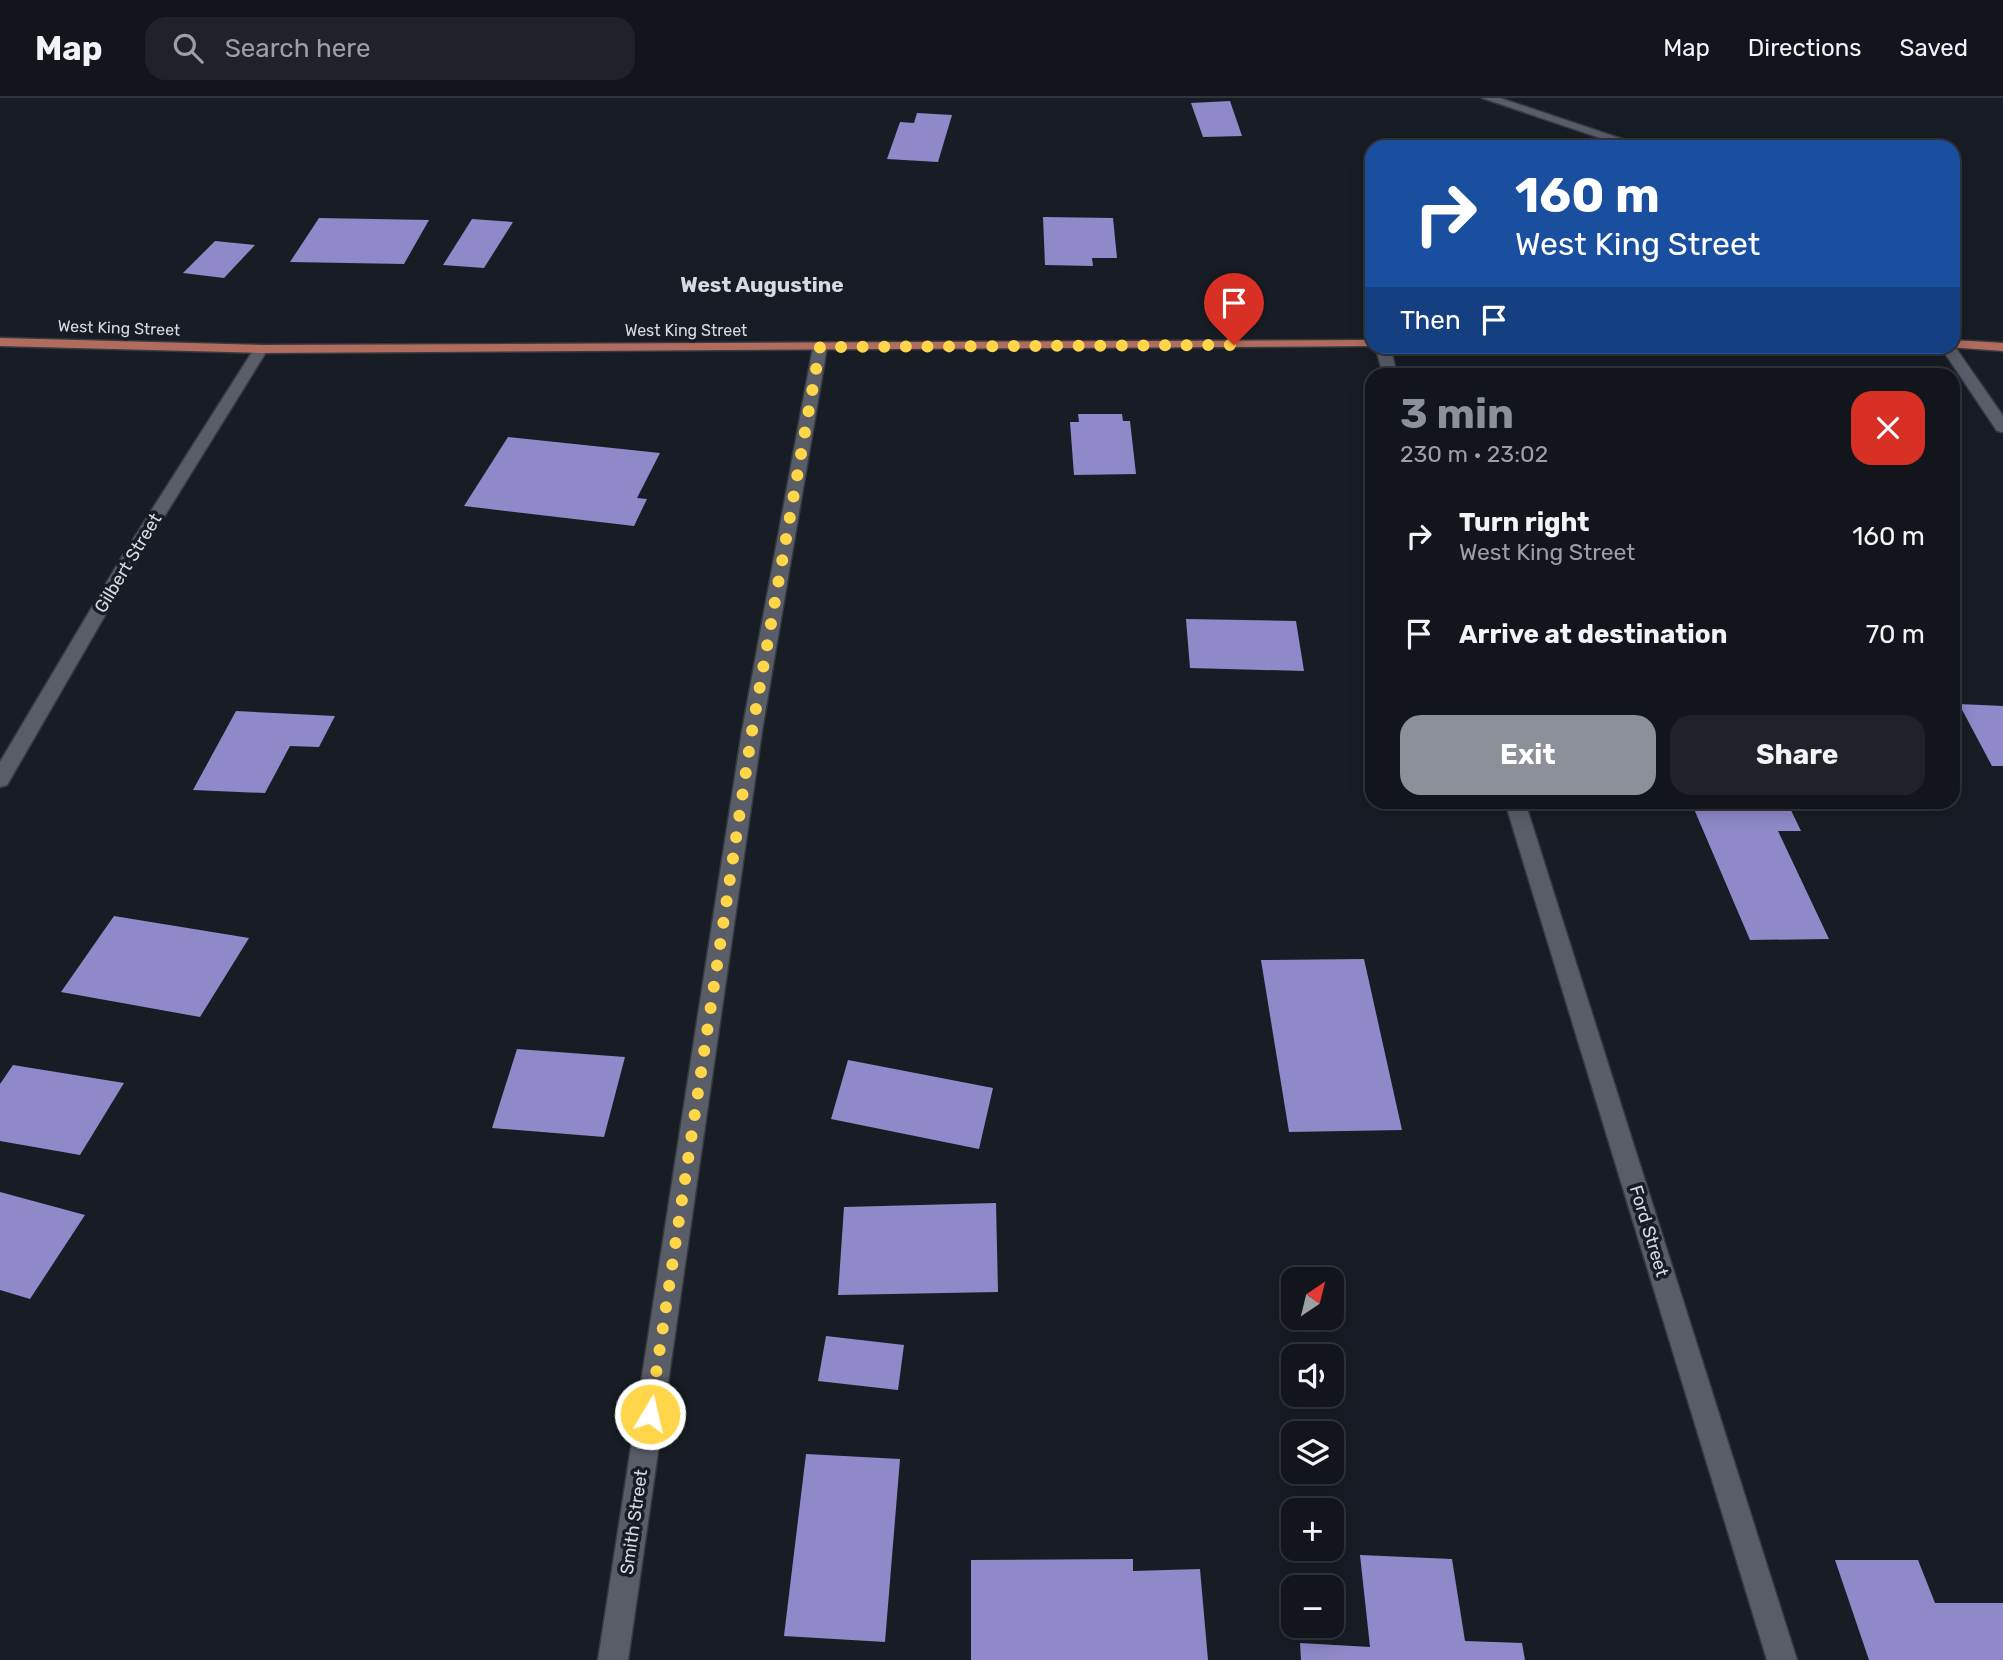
<!DOCTYPE html>
<meta charset="utf-8">
<style>
:root{--surface:#12161c;--page:#1f2329;--text:#f1f3f6;--muted:#9c9fa3;--line:#31353b;--accent:#8c9099}
body{margin:0;font-family:Rubik,sans-serif;background:var(--page);color:var(--text);height:100vh;display:flex;flex-direction:column;font-size:26px;white-space:nowrap}
*{box-sizing:border-box;margin:0}
p{font-size:23px;color:var(--muted)}
.icon{flex:none;width:38px;height:38px;fill:none;stroke:currentColor;stroke-width:2;stroke-linecap:round;stroke-linejoin:round}
.map{position:relative;flex:1;overflow:hidden}
.side{position:absolute;left:1365px;top:270px;width:595px;height:441px;display:flex;flex-direction:column;background:var(--surface);border-radius:21px;box-shadow:0 4px 18px #0003,0 0 0 2px var(--line)}
.side>*{flex:none}
.banner{position:absolute;left:1365px;top:42px;width:595px;height:214px;border-radius:21px;box-shadow:0 4px 18px #0003,0 0 0 2px var(--line);background:#1a4fa0;color:#fff;overflow:hidden}
.needle{width:46px;rotate:35deg}
.tools{position:absolute;left:1281px;top:1169px;display:grid;gap:14px}
.tools a{display:grid;place-items:center;width:63px;height:63px;border-radius:14px;background:var(--surface);box-shadow:0 4px 18px #0003,0 0 0 2px var(--line);font-size:35px}
.pin{position:absolute;display:grid;place-items:center;width:60px;height:60px;color:#fff;margin:-72px -30px;border-radius:50% 50% 50% 0;rotate:-45deg;box-shadow:0 0 7px #0007}
.pin .icon{rotate:45deg}
.me{position:absolute;width:77px;margin:-38px;rotate:9deg;stroke-linejoin:round;filter:drop-shadow(0 0 5px #0008)}
.turn{display:flex;align-items:center;gap:24px;height:147px;padding:0 35px;font-size:32px}
.turn .icon{width:91px;height:91px;stroke-width:2.5}
.turn b{display:block;font-size:49px;line-height:60px}
.then{display:flex;align-items:center;height:66px;padding:0 35px;background:#0003;gap:14px;font-size:26px}
.round{display:grid;place-items:center;flex:none;width:74px;height:74px;border-radius:21px;background:var(--page)}
.summary{display:flex;align-items:center;justify-content:space-between;height:119px;padding:0 35px}
h1{font-size:42px;font-weight:700;line-height:52px;color:var(--accent)}
.button{display:flex;gap:14px;margin-top:auto;padding:14px 35px}
.button a{flex:1;height:80px;border-radius:21px;background:var(--accent);color:#fff;font-size:28px;font-weight:700;line-height:80px;text-align:center}
.button a+a{background:var(--page);color:var(--text)}
ul{padding:0;list-style:none}
li{display:flex;align-items:center;gap:21px;height:98px;padding:0 35px}
li div{flex:1}
li b{display:block;font-size:26px}
li em{font-style:normal}
header{display:flex;align-items:center;gap:42px;box-sizing:border-box;height:98px;padding:0 35px;background:var(--surface);border-bottom:2px solid var(--line)}
header strong{font-size:33px}
nav{display:flex;gap:38px;margin-inline-start:auto;font-size:24px}
.search{width:490px;height:63px;background:var(--page);display:flex;align-items:center;gap:18px;box-sizing:border-box;padding:0 24px;border-radius:21px;color:var(--muted);font-size:26px}
.map>svg:first-child{display:block}
.building{fill:#8f89ca}
.lines{fill:none;stroke-linecap:round;stroke-linejoin:round}
.street-casing{stroke:#373a40;stroke-width:3}
.primary-casing{stroke:#373a40;stroke-width:3}
.street{fill:#585d68;fill-rule:evenodd}
.primary{fill:#b16c5d;fill-rule:evenodd}
.route{stroke:#ffd54a;stroke-width:12;stroke-dasharray:0 21.6}
.labels{text-anchor:middle;dominant-baseline:central;stroke-width:7;stroke-linejoin:round;paint-order:stroke}
.far-street-label{font-size:16px;fill:#d7dae0;stroke:#181d25}
.street-label{font-size:18px;fill:#d7dae0;stroke:#181d25}
.far-district-label{font-size:21px;font-weight:bold;fill:#d7dae0;stroke:#181d25}
</style>
<header>
<strong>Map</strong>
<div class="search"><svg class="icon" aria-label="search" viewBox="0 0 24 24"><circle cx="10" cy="10" r="6"/><path d="M15 15l6 6"/></svg>Search here</div>
<nav><a>Map</a><a>Directions</a><a>Saved</a></nav>
</header>
<div class="map">
<svg width="2003" height="1562" viewBox="0 0 2003 1562">
<rect width="100%" height="100%" fill="#181d25"/>
<path class="building" d="M1230 3 1242 38 1203 39 1191 5Z
M917 15 952 17 938 64 887 61 900 24 914 25Z
M1043 119 1113 120 1117 160H1092L1093 168 1045 167Z
M319 120 429 122 404 166 290 164Z
M472 121 513 124 484 170 443 167Z
M215 143 255 147 224 180 183 175Z
M1078 316H1122L1123 323H1130L1136 376 1074 377 1070 324H1079Z
M508 339 660 355 637 400 647 401 634 428 464 408Z
M1186 521 1296 523 1304 573 1190 570Z
M1959 606 2003 608V668H1992Z
M236 613 335 618 319 649 290 648 265 695 193 692Z
M1691 704H1787L1801 733H1778L1829 841 1750 842Z
M114 818 249 840 200 919 61 894Z
M1364 861 1402 1032 1289 1034 1261 862Z
M517 951 625 959 604 1039 492 1030Z
M848 962 993 990 979 1051 831 1021Z
M13 967 124 985 80 1057 0 1043V986Z
M0 1094 85 1117 30 1201 0 1192Z
M996 1105 998 1194 838 1197 844 1109Z
M826 1238 904 1247 898 1292 818 1283Z
M806 1356 900 1361 885 1544 784 1538Z
M1360 1457 1452 1461 1465 1543 1522 1545 1525 1562H1301L1300 1545 1370 1549Z
M1133 1461V1473L1200 1471 1208 1562H971V1462Z
M1835 1462H1918L1935 1505H2003V1562H1869Z"/>
<g class="lines">
<defs>
<path id="street" d="M1482 0H1500L1646 49H1627Z
M820 245 827 249 762 633 628 1562H598L742 633 813 249Z
M1953 246 2003 318V334L1997 333 1940 248H1953Z
M261 247 268 251 133 469 7 687 0 689V664L120 462 254 251Z
M1375 248H1390L1397 276H1383Z
M1505 704H1525L1797 1562H1767Z"/>
<path id="primary" d="M0 240 261 247 1372 242V248H1378L261 255 0 248Z
M1953 242 2003 245V253L1948 249 1953 248Z"/>
</defs>
<use href="#street" class="street-casing"/>
<use href="#primary" class="primary-casing"/>
<use href="#street" class="street"/>
<use href="#primary" class="primary"/>
</g>
<g class="lines">
<path class="route" d="M650 1316 752 633 820 249 1234 247"/>
</g>
<g class="labels">
<g class="far-street-label">
<text transform="translate(119 230) rotate(2)">West King Street</text>
<text x="686" y="232">West King Street</text>
</g>
<g class="street-label">
<text transform="translate(128 465) rotate(-59)">Gilbert Street</text>
<text transform="translate(1649 1133) rotate(73)">Ford Street</text>
<text transform="translate(634 1424) rotate(-82)">Smith Street</text>
</g>
<g class="far-district-label">
<text x="762" y="186">West Augustine</text>
</g>
</g>
</svg>
<div class="tools">
<a><svg class="needle" viewBox="-14 -14 28 28"><path d="M0-13l5 13h-10z" fill="#e53935"/><path d="M0 13l5-13h-10z" fill="#9c9fa3"/></svg></a>
<a><svg class="icon" aria-label="sound" viewBox="0 0 24 24"><path d="M4 9h4l5-4v14l-5-4H4zM17 9q2 3 0 6"/></svg></a>
<a><svg class="icon" aria-label="layers" viewBox="0 0 24 24"><path d="M12 4l9 5-9 5-9-5zM3 14l9 5 9-5"/></svg></a>
<a>+</a>
<a>−</a>
</div>
<div class="pin" style="left:1234px;top:247px;background:#d93025"><svg class="icon" aria-label="arrive" viewBox="0 0 24 24"><path d="M6 21V4h12l-3 4 3 4H6"/></svg></div>
<svg class="me" style="left:650px;top:1316px" viewBox="-20 -20 40 40"><circle r="17" fill="#ffd54a" stroke="#fff" stroke-width="3"/><path d="M0-11L8 9 0 5-8 9z" fill="#fff"/></svg>
<div class="banner">
<div class="turn"><svg class="icon" aria-label="right" viewBox="0 0 24 24"><path d="M7 20v-9h11M14 6l5 5-5 5"/></svg><div><b>160 m</b>West King Street</div></div>
<div class="then">Then<svg class="icon" aria-label="arrive" viewBox="0 0 24 24"><path d="M6 21V4h12l-3 4 3 4H6"/></svg></div>
</div>
<section class="side">
<div class="summary"><div><h1>3 min</h1><p>230 m · 23:02</p></div><a class="round" style="background:#d93025;color:#fff"><svg class="icon" aria-label="close" viewBox="0 0 24 24"><path d="M6 6l12 12M18 6L6 18"/></svg></a></div>
<ul>
<li><svg class="icon" aria-label="right" viewBox="0 0 24 24"><path d="M7 20v-9h11M14 6l5 5-5 5"/></svg><div><b>Turn right</b><p>West King Street</p></div><em>160 m</em></li>
<li><svg class="icon" aria-label="arrive" viewBox="0 0 24 24"><path d="M6 21V4h12l-3 4 3 4H6"/></svg><div><b>Arrive at destination</b></div><em>70 m</em></li>
</ul>
<div class="button"><a>Exit</a><a>Share</a></div>
</section>
</div>
